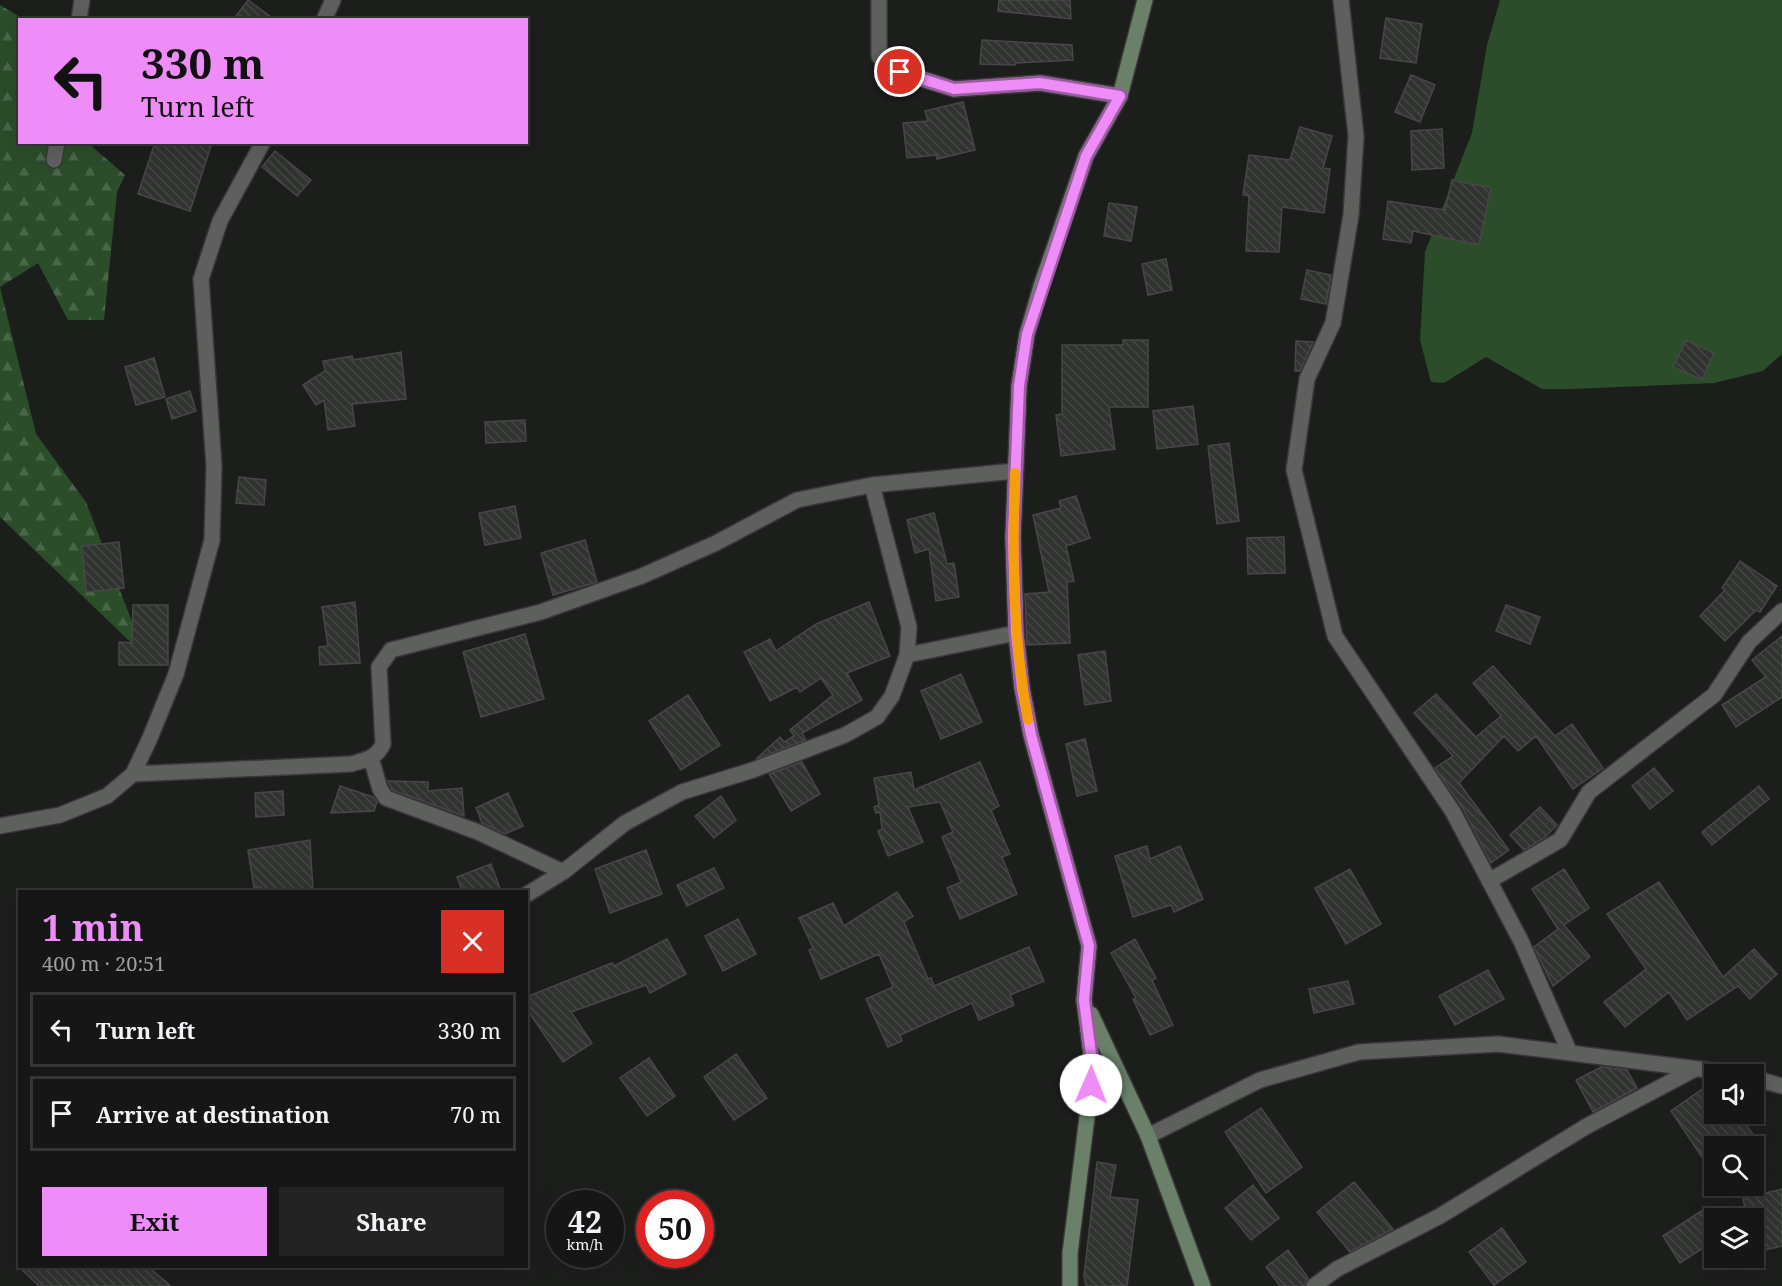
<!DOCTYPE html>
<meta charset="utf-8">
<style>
:root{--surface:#151615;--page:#222322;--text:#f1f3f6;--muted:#9d9fa0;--line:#343534;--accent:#ee8cf8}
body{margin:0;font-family:"Noto Serif",serif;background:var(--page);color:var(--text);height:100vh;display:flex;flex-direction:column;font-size:22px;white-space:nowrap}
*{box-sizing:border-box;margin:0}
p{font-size:20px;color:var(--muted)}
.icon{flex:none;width:33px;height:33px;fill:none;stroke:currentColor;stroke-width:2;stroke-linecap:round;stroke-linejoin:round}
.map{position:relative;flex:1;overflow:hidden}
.details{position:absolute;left:18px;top:890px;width:510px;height:378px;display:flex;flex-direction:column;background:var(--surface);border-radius:0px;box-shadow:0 6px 24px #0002,0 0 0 2px var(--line)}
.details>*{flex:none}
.hud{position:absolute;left:18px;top:18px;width:510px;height:126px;border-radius:0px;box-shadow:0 6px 24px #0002,0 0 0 2px var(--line);background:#ee8cf8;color:#111;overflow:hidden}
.tools{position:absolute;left:1704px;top:1064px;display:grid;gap:12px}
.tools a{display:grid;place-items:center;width:60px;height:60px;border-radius:0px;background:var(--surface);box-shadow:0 6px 24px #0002,0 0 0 2px var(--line);font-size:30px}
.speed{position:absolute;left:546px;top:1190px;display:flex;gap:12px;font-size:30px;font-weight:700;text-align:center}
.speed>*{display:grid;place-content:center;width:78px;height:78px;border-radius:50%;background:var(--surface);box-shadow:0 6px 24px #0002,0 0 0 2px var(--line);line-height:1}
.speed small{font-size:15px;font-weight:400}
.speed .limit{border:9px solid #d22;background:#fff;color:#111}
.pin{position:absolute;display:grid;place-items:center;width:51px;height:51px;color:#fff;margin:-26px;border:3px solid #fff;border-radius:50%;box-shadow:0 2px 6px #0007}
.me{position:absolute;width:66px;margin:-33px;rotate:1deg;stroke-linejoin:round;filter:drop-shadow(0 0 4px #0008)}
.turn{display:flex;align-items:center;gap:21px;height:126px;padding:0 24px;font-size:27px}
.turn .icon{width:78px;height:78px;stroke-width:2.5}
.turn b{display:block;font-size:42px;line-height:51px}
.round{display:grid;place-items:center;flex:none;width:63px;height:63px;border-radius:0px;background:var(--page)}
.head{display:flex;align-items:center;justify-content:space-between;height:102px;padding:0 24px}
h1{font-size:36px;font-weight:700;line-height:45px;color:var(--accent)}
.primary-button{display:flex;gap:12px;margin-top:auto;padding:12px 24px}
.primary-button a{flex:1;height:69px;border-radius:0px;background:var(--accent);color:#111;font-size:24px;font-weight:700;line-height:69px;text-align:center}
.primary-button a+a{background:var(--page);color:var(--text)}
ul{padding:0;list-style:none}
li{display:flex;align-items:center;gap:18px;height:75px;margin:0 12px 9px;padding:0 12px;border:3px solid var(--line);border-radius:0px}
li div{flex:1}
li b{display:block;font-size:22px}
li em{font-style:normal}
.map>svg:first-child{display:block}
.green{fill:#2b4d2a}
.forest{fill:url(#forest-firs)}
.building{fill:url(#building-back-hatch);stroke:#464846;stroke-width:1.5}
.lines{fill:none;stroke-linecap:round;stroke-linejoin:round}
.street-casing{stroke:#373837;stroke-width:18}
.secondary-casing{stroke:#373837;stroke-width:18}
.street{stroke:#5e605d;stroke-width:15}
.secondary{stroke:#6a8069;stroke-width:15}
.route-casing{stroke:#9b5ba1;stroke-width:15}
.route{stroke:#ee8cf8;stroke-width:10}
.slow{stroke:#f59e0b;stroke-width:10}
</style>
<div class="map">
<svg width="1782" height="1286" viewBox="0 0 1782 1286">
<defs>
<pattern id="forest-firs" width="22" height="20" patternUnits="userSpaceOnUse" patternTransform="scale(1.5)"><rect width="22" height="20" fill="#2b4d2a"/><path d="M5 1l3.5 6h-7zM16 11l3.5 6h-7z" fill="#4a6649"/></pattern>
<pattern id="building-back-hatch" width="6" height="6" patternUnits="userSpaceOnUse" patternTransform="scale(1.5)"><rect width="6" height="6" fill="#313331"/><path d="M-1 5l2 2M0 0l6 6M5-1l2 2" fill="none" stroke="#454745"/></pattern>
</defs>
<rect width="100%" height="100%" fill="#1c1e1c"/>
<path class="green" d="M1500 0H1782V354L1763 371 1714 383 1571 389H1542L1486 357 1444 383 1431 382 1420 340 1425 252 1472 133 1487 45Z"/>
<path class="forest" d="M0 5 23 19 20 20V142L88 143 125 175 117 192 104 320H68L38 263 0 287 36 434 86 502 145 656 0 517Z"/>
<path class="building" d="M248 0 275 20H233Z
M999 0H1070L1071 19 998 11Z
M1386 18 1422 24 1416 63 1380 58Z
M982 40 1072 45 1073 60 1015 63V65L980 64Z
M1411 75 1435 85 1420 122 1395 112Z
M963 102 975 150 937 159 936 155 907 158 903 123 928 121 925 111Z
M1300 127 1332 136 1323 168 1330 169 1324 213 1282 207 1279 252 1246 251 1249 196 1243 195 1249 155 1290 160Z
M1442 129 1444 168 1412 170 1411 131Z
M155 142H202L211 146 190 211 138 194Z
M275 151 311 180 297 196 262 167Z
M1452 180 1491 188 1479 245 1413 231 1411 243 1383 239 1388 201 1445 210Z
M1109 203 1137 207 1131 241 1104 236Z
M1166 259 1172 290 1148 295 1142 264Z
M1307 270 1331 275 1326 304 1301 299Z
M1123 340H1148V407H1109L1115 449 1061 456 1056 415 1062 414V345H1123Z
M1686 340 1714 353 1702 380 1673 367Z
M1296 341 1313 342 1300 371H1295Z
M401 352 406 399 352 404 355 426 328 430 324 400 316 405 303 385 325 371 323 361 352 356 353 360Z
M154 358 165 397 136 405 125 367Z
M190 391 196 411 172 419 166 399Z
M1193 406 1198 444 1157 449 1153 411Z
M525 420 526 441 486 443 485 422Z
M1229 443 1239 521 1217 524 1208 446Z
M239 477 266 480 264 505 236 503Z
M1076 496 1090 538 1066 546 1074 581 1067 582 1070 643 1027 645 1025 594 1049 592 1033 515 1061 508 1059 501Z
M515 506 521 538 485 545 479 513Z
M934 513 947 564 954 563 959 597 936 601 929 549 915 553 907 520Z
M1284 537 1285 573 1248 574 1247 538Z
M585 540 597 582 553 595 541 553Z
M119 542 124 588 86 592 82 546Z
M1740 561 1777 586 1760 612 1756 610 1725 641 1700 616 1725 590 1722 588Z
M355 602 360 663 320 665 319 647 328 646 322 607Z
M869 602 890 656 847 673 862 700 802 733 806 740 756 759 780 737 784 742 794 736 790 730 833 695 821 678 800 692 797 687 770 701 744 652 770 639 776 651 816 624Z
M133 605H168V665H119V642L132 643Z
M1506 605 1540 617 1530 644 1496 631Z
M525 634 544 699 481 717 463 652Z
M1782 636V697L1736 727 1722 705 1766 677 1752 660Z
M1105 651 1111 701 1085 705 1078 655Z
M1493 666 1555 736 1572 724 1603 768 1573 789 1536 736 1518 751 1504 736 1459 783 1509 850 1491 863 1462 807 1435 768 1453 756 1414 713 1436 694 1476 737 1501 716 1473 683Z
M961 674 982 722 941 739 921 691Z
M688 695 720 745 681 770 649 721Z
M1085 739 1097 791 1077 796 1066 744Z
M802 762 820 794 791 811 769 774Z
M980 762 999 806 991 810 1010 854 1002 857 1017 894 960 919 947 888 961 882 942 837 953 832 940 802 908 807 923 842 888 856 878 831 882 829 880 812 876 813 874 807 879 805 874 778 911 772 914 790Z
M1654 768 1673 791 1650 809 1632 786Z
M388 781 428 782V791L462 788 464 816 392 790Z
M340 786 373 797 377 802 374 811 331 813Z
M1759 786 1769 799 1712 845 1702 832Z
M283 791 284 815 256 817 255 793Z
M508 793 523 826 505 834 482 823 476 808Z
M721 796 736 820 714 838 695 816Z
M1540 807 1557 825 1544 838 1524 850 1510 835Z
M310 840 313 891H261V887L254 888 248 850Z
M1147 846 1150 859 1180 846 1203 899 1174 912 1171 905 1133 917 1115 856Z
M646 850 662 894 610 913 595 869Z
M491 864 501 891H462L457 877Z
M714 868 724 888 687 906 677 885Z
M1350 869 1381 924 1346 944 1315 888Z
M1564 869 1589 908 1564 925 1590 957 1553 986 1534 947 1558 929 1532 889Z
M1659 882 1723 977 1754 949 1777 974 1750 999 1738 986 1687 1020 1669 992 1625 1027 1604 1002 1646 969 1607 914Z
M897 892 913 916 904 922 928 979 931 978 934 986 1029 947 1044 981 1010 995 1014 1005 979 1020 972 1003 900 1035 902 1041 888 1047 866 999 893 987 879 954 821 979 809 950 813 948 799 918 833 903 844 926Z
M738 919 756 954 723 971 705 936Z
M667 939 686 974 650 993 646 985 571 1012 592 1043 563 1062 526 1008V997L612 963 614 966Z
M1135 939 1156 978 1152 980 1173 1025 1150 1035 1133 999 1136 998 1111 953Z
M1488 970 1504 999 1455 1025 1439 996Z
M1348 981 1354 1004 1314 1013 1309 989Z
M736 1054 767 1098 734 1120 704 1077Z
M649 1058 675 1096 647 1116 620 1078Z
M1601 1067 1627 1070 1637 1088 1593 1112 1576 1080Z
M1714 1081V1113H1738L1761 1146H1714V1175L1671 1111Z
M1261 1108 1302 1167 1266 1193 1225 1132Z
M1097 1162 1116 1165 1110 1197 1138 1200 1127 1286H1086L1084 1276Z
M1354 1182 1393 1229 1350 1252 1317 1212Z
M1253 1185 1279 1218 1251 1240 1225 1208Z
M1782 1189V1246L1756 1252 1754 1218H1747L1743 1199Z
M1701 1211 1714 1232V1241L1680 1263 1663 1236Z
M1502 1228 1526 1262 1494 1285 1469 1252Z
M1288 1250 1308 1278 1304 1286H1280L1266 1267Z
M18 1266H147L171 1286H39Z"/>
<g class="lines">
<defs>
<path id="street" d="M879 0V56L886 67 900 72 954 89 1040 83 1120 96
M1341 0 1356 136 1351 215 1333 323 1307 379 1294 470 1335 636 1453 812 1521 941 1569 1051
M79 20 82 0
M324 20 333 0
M54 160 57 142
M907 655 1016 633
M371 758 380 789 386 798 478 832 563 872
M133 774 351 764C365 760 377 758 383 744L379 667 391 650 541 612 642 576 716 543 797 500 872 485 1015 471
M0 826 60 815 107 796 133 774 150 738 176 674 212 540 214 466 201 279 220 221 263 142
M1489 881 1560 840 1589 792 1714 695 1749 642 1782 611
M526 895 563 872 625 823 682 792 753 770 845 735 877 717 892 696 907 655 909 627 872 485
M1754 1078 1782 1086
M1148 1136 1260 1080 1359 1052 1498 1044 1739 1074
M1314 1286 1337 1269 1440 1216 1587 1126 1695 1069"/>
<path id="secondary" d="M1091 1014 1148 1136 1203 1286
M1070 1286V1253L1093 1069 1084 1000 1089 946 1031 735 1022 688 1016 633 1013 537 1019 386 1027 334 1041 286 1086 156 1120 96 1145 0"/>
</defs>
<use href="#street" class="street-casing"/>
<use href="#secondary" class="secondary-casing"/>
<use href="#street" class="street"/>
<use href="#secondary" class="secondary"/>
</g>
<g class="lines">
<defs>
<path id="route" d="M900 72 954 89 1040 83 1120 96 1086 156 1027 334 1019 386 1013 537 1016 633 1022 688 1031 735 1089 946 1084 1000 1093 1069 1091 1085"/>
</defs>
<use href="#route" class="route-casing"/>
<use href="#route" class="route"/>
<path class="slow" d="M1015 473C1012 556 1013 638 1028 720"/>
</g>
</svg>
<div class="tools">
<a><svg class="icon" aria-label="sound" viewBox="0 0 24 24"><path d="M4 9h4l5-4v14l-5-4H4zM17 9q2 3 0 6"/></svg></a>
<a><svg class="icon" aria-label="search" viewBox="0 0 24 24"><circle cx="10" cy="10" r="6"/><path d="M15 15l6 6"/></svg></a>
<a><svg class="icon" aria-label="layers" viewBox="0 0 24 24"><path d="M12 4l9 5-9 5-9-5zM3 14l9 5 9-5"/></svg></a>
</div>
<div class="speed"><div>42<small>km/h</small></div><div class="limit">50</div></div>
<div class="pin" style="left:900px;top:72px;background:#d93025"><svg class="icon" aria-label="arrive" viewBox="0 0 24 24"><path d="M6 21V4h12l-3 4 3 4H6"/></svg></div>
<svg class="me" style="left:1091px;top:1085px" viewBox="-20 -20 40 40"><circle r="19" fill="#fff"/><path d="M0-13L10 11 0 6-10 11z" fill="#ee8cf8"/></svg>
<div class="hud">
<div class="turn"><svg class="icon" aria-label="left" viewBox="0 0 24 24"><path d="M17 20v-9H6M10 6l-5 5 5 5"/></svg><div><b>330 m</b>Turn left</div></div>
</div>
<section class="details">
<div class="head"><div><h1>1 min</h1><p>400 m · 20:51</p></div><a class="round" style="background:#d93025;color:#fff"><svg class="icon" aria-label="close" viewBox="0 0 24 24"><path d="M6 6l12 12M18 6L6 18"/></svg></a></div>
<ul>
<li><svg class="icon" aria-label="left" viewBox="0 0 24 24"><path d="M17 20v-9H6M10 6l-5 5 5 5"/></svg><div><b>Turn left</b></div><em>330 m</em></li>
<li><svg class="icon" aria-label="arrive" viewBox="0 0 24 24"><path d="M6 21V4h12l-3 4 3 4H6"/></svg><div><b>Arrive at destination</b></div><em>70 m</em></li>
</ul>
<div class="primary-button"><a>Exit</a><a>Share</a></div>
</section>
</div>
